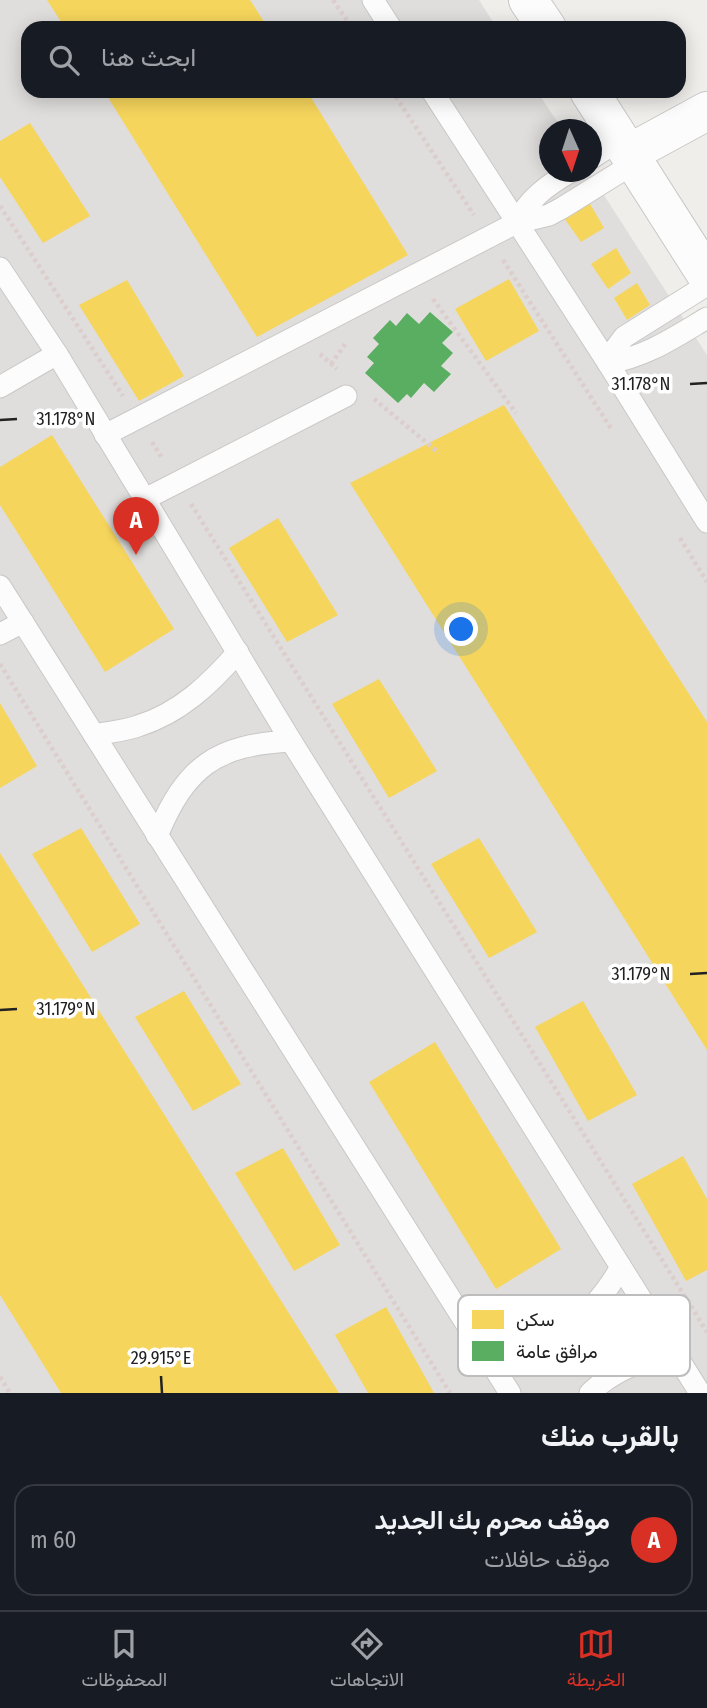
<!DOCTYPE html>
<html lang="ar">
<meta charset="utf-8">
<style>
:root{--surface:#171b24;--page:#20242c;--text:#f1f3f6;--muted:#9ea1a6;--line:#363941;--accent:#d93025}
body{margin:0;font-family:"Fira Sans Condensed",Vazirmatn,sans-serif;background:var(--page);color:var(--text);direction:rtl}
.compass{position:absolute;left:539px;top:119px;width:63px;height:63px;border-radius:50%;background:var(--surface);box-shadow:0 4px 18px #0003;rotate:177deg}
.you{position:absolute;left:462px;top:630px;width:24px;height:24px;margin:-18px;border:5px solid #fff;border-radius:50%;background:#1a73e8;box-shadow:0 0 0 10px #1a73e833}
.badge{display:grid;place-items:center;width:46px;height:46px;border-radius:50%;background:var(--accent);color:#fff;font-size:23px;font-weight:700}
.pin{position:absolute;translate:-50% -58px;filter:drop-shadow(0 2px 4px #0008)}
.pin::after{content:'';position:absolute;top:37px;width:24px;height:21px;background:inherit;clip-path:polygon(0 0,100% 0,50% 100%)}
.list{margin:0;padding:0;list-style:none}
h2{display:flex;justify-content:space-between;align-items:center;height:91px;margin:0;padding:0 28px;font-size:30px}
h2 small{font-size:23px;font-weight:400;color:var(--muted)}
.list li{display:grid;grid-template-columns:46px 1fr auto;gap:21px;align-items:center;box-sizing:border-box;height:112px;margin:0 14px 14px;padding:0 14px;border:2px solid var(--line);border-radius:21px}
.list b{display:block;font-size:26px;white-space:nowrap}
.list p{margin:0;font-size:23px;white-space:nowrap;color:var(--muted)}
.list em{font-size:23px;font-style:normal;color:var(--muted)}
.icon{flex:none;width:38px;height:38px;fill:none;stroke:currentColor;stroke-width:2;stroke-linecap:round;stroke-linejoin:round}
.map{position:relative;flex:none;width:707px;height:1393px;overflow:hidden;direction:ltr}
.search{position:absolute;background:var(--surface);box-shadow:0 4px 18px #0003;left:21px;right:21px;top:21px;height:77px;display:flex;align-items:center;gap:18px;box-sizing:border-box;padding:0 24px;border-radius:21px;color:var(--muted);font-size:26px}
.sheet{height:217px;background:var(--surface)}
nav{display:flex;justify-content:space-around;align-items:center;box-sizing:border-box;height:98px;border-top:2px solid var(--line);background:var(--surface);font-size:19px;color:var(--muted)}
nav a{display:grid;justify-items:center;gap:4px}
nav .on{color:var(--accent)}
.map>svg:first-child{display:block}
</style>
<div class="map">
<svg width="707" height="1393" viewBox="0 0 707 1393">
<rect width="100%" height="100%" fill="#f0eeeb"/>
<path fill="#dfdedc" d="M0,0H479L497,28H28V91H537L562,129L550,130V172H589L707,355V1393H0Z"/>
<g fill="#f6d55c">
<path d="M47,0H250L268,28H65Z"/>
<path d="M104,91H307L408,255L257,337Z"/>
<path d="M30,123L90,216L43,243L0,177V141Z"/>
<path d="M589,202L604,228L581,242L564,218Z"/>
<path d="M616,248L631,273L608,289L591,264Z"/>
<path d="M509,279L539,331L486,361L455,309Z"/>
<path d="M127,280L184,376L139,401L79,305Z"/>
<path d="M637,283L650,305L627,320L614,298Z"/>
<path d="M504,405L707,722V1050L350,483Z"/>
<path d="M52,435L174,629L105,672L0,505V467Z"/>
<path d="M278,518L338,615L287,642L229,548Z"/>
<path d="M379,679L437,771L389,798L332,704Z"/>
<path d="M0,703L37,766L0,788Z"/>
<path d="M81,828L140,924L92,952L32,854Z"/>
<path d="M479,838L537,932L489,958L431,864Z"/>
<path d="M0,853L339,1393H61L0,1295Z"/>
<path d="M184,991L241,1084L193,1111L135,1017Z"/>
<path d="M583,1001L637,1095L588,1121L535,1027Z"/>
<path d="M435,1042L561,1249L496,1289L369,1082Z"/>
<path d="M283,1148L340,1245L294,1271L235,1173Z"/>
<path d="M683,1156L707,1199V1270L686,1281L632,1184Z"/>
<path d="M386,1307L394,1321L434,1393H368L343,1349L335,1335Z"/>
</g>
<path fill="#5aae61" d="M430,312L453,332L442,343L453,353L441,366L451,374L434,392L424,383L411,398L407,394L398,403L365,373L374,363L367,357L379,344L373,338L390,320L396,326L407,313L419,324Z"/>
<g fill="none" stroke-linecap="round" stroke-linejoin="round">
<g stroke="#c9c8c7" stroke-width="23">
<g id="lane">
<path d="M373,0L391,28"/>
<path d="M432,91L608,363L707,522"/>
<path d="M592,158L621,139"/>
<path d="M516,223C529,199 546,186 570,172"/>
<path d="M0,268L57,354L291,741L700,1393"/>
<path d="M608,363L615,349L624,337L707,285"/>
<path d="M608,363C646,357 675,337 707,318"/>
<path d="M0,387L57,354"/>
<path d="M105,435L516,223L549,215L562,208L636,162"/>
<path d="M145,499L346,396"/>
<path d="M0,586L510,1393"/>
<path d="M0,634L23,622"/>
<path d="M94,735C108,732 124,731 138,726C180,713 210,684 238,652"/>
<path d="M157,836C186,766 216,745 291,741"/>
<path d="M484,1351C550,1346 588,1325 621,1267"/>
<path d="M590,1393C615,1369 643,1360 675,1353"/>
</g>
</g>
<g stroke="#c9c8c7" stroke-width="40">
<g id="street">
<path d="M528,0L547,28"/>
<path d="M589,91L707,276"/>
<path d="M630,153L707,111"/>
</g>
</g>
<g stroke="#dccecd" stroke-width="4.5" stroke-dasharray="3.5 3.5" stroke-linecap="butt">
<path d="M333,0L352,28"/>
<path d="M392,91L474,215"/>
<path d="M0,206L123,396"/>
<path d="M503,260L612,430"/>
<path d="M433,299L516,413"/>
<path d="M320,354L337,369"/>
<path d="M331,364L346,343"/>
<path d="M374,399L439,453"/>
<path d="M152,442L162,458"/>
<path d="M191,504L707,1332"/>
<path d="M680,538L707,582"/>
<path d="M0,664L450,1393"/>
<path d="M0,1377L10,1393"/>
</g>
<use href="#lane" stroke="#fdfcfc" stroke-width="21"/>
<use href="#street" stroke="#fdfcfc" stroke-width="38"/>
</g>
<path fill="none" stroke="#222" stroke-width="2.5" d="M690,384L707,383M0,420L17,419M690,974L707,973M0,1010L17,1009M161,1376L162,1393"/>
<rect x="458" y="1295" width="232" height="81" rx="10" fill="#fff" stroke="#bdbdbd" stroke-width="2"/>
<rect x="472" y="1310" width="32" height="19" fill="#f6d55c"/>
<rect x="472" y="1341" width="32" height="20" fill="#5aae61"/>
<g font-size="19" fill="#222">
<text x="516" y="1326">سكن</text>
<text x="516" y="1358">مرافق عامة</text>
</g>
<g font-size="18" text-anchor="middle" fill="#222" stroke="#fff" stroke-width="7" stroke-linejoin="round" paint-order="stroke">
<text x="641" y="390">31.178°N</text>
<text x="66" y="425">31.178°N</text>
<text x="641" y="980">31.179°N</text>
<text x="66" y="1015">31.179°N</text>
<text x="161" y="1364">29.915°E</text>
</g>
</svg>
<svg class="compass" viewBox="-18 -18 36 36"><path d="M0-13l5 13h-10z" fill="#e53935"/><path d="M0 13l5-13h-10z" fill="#9ea1a6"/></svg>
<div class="you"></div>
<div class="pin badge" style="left:136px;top:555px">A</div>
<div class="search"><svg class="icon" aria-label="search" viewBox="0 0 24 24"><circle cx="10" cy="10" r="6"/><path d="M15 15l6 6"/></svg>ابحث هنا</div>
</div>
<section class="sheet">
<h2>بالقرب منك<small></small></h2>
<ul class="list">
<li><span class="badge">A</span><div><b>موقف محرم بك الجديد</b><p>موقف حافلات</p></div><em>60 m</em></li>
</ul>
</section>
<nav>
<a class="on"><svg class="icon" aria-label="map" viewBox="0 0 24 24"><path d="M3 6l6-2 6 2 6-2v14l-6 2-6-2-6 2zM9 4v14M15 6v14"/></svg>الخريطة</a>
<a><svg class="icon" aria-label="directions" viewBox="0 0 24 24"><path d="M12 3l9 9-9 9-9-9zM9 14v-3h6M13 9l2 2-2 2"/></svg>الاتجاهات</a>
<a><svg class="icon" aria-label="saved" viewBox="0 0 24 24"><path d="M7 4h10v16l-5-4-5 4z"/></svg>المحفوظات</a>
</nav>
